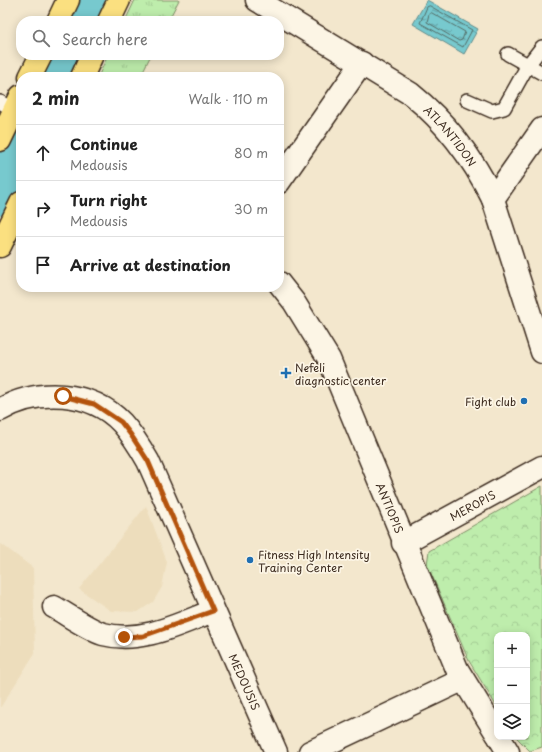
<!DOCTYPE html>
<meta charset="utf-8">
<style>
:root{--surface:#fff;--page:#f6f6f6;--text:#222;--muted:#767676;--line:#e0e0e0}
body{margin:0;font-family:"Playpen Sans",sans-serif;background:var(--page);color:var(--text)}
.controls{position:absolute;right:12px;bottom:12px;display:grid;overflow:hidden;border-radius:8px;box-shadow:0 2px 10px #0003}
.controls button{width:36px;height:36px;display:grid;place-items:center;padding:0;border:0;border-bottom:1px solid var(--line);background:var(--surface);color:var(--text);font:20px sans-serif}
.stop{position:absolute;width:12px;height:12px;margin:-9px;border:3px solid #b45309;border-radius:50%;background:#fff}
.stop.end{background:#b45309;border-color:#fff;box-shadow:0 1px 4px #0008}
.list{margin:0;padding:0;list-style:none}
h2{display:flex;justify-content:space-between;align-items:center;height:52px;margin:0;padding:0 16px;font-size:17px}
h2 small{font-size:13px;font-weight:400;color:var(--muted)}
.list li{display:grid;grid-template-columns:26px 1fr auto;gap:12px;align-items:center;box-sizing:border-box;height:56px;padding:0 16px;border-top:1px solid var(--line)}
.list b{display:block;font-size:15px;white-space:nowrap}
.list p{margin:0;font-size:13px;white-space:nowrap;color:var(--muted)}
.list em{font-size:13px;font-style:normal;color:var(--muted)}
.icon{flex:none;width:22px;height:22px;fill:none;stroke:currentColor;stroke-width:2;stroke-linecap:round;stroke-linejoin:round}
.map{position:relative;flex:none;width:542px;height:752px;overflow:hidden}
.search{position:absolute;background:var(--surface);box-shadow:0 2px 10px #0003;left:16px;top:16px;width:268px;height:44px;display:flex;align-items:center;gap:10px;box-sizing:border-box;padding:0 14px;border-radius:16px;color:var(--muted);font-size:15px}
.panel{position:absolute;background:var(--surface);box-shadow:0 2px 10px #0003;left:16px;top:72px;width:268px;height:220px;border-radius:16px}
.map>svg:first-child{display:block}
</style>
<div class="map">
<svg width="542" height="752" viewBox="0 0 542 752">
<defs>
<pattern id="grass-tufts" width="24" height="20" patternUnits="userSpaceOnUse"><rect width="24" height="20" fill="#beedac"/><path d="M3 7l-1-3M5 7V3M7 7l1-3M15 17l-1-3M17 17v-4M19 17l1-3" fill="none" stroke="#a4cb94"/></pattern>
<pattern id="park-crowns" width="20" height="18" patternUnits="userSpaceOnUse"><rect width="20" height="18" fill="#beedac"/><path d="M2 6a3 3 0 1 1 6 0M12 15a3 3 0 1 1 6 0" fill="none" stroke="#a4cb94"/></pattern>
<pattern id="water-ripples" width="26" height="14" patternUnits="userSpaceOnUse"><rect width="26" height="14" fill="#77c9ce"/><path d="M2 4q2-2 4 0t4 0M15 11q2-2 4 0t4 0" fill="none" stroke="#63a3a7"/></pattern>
</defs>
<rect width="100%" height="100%" fill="#f3e7cd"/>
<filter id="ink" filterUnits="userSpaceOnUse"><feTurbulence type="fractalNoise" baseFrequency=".025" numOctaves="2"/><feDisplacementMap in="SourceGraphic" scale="8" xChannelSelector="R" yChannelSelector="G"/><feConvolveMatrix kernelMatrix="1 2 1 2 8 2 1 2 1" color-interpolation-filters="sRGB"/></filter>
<g filter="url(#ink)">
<g fill="#edddbc">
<path d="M146,506L167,562L162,587L153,602L138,612L111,611L79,589Z"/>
<path d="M0,543L33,568L35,653L0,708Z"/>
</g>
<g fill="url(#grass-tufts)" stroke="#7c8c65">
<path d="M135,0H179L168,21H125Z"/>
<path d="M108,55H151L140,77H98Z"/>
</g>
<path fill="url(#park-crowns)" stroke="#7c8c65" d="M542,486V747L530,751L516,737H527V635H497V707L469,661L427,564L429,551Z"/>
<path fill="url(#water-ripples)" stroke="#5f8988" d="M427,0L478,29L464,54L413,24Z"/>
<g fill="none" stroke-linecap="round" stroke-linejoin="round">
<g stroke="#536a64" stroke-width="1">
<path d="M430,6L472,30L463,47L420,23L427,7Z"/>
<path d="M432,13L465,32L462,40L459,41L427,22L429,14Z"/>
</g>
<g stroke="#77c9ce" stroke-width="39">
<path d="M85,21L95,0"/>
<path d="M58,77L68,55"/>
<path d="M0,196L21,152"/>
</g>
<g stroke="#3b2a1e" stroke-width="16">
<g id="lane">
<path d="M508,54L542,73"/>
<path d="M467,100L492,111L504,108L528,65L542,47"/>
<path d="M0,102L14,110"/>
</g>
</g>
<g stroke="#3b2a1e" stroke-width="25">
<g id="street">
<path id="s1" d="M257,0L411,94C447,123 473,158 493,199L542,352"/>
<path d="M279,182L362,63"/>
<path d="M493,199L542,129"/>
<path id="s2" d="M279,283L294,302L329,359L457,669L497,734"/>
<path id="s3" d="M0,410C37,388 91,390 122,423C132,434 140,447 148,461L276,752"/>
<path id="s4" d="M403,543L542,467"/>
<path d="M54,607C68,615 88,629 103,634C141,644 179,624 213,611"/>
<path d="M499,737L508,752"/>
<path d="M310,752L462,680"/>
</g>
</g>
<g stroke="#3b2a1e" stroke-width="25">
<g id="primary">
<path d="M58,21L68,0"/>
<path d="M109,21L119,0"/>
<path d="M30,77L41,55"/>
<path d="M82,77L92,55"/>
<path d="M0,140L21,96"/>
<path d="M0,246L21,203"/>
</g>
</g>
<use href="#lane" stroke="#fcf5e5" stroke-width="13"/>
<use href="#street" stroke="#fcf5e5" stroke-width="22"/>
<use href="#primary" stroke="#fbe080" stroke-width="22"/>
</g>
</g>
<g fill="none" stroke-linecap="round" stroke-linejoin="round" filter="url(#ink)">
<path stroke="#b45309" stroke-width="5" d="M63,396L94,404L121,422L131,435L148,461L213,611L143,636L124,637"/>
</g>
<g fill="#1f6fb2" stroke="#fcf5e5" stroke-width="1.5">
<path d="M284 367h4v4h4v4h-4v4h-4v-4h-4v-4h4z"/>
<circle cx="524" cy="401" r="4"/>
<circle cx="250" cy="560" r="4"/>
</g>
<g text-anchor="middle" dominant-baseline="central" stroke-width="3.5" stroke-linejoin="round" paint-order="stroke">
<g font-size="11" fill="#3b2a1e" stroke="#fcf5e5">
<text stroke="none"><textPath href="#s1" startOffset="238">ATLANTIDON</textPath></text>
<text stroke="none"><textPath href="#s4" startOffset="79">MEROPIS</textPath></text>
<text stroke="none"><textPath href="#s2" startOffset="252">ANTIOPIS</textPath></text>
<text stroke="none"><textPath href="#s3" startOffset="419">MEDOUSIS</textPath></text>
</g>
<g font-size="11" fill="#3b2a1e" stroke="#fcf5e5" text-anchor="start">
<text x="295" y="367">Nefeli<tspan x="295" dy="13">diagnostic center</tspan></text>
<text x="516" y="401" text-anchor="end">Fight club</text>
<text x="258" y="554">Fitness High Intensity<tspan x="258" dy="13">Training Center</tspan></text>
</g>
</g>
</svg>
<div class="controls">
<button>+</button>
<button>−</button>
<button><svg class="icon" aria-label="layers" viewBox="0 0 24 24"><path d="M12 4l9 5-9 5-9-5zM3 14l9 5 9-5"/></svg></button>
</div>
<div class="stop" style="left:63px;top:396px"></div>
<div class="stop end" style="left:124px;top:637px"></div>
<div class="search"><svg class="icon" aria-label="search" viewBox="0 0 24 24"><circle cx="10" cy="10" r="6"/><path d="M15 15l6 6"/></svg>Search here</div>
<section class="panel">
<h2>2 min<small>Walk · 110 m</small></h2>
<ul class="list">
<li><svg class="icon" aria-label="ahead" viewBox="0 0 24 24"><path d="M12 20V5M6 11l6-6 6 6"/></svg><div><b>Continue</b><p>Medousis</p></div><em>80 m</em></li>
<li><svg class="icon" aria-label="right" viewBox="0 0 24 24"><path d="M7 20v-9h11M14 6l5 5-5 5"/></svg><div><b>Turn right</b><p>Medousis</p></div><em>30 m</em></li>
<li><svg class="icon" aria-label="arrive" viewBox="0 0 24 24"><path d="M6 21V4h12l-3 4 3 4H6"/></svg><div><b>Arrive at destination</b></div></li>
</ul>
</section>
</div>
